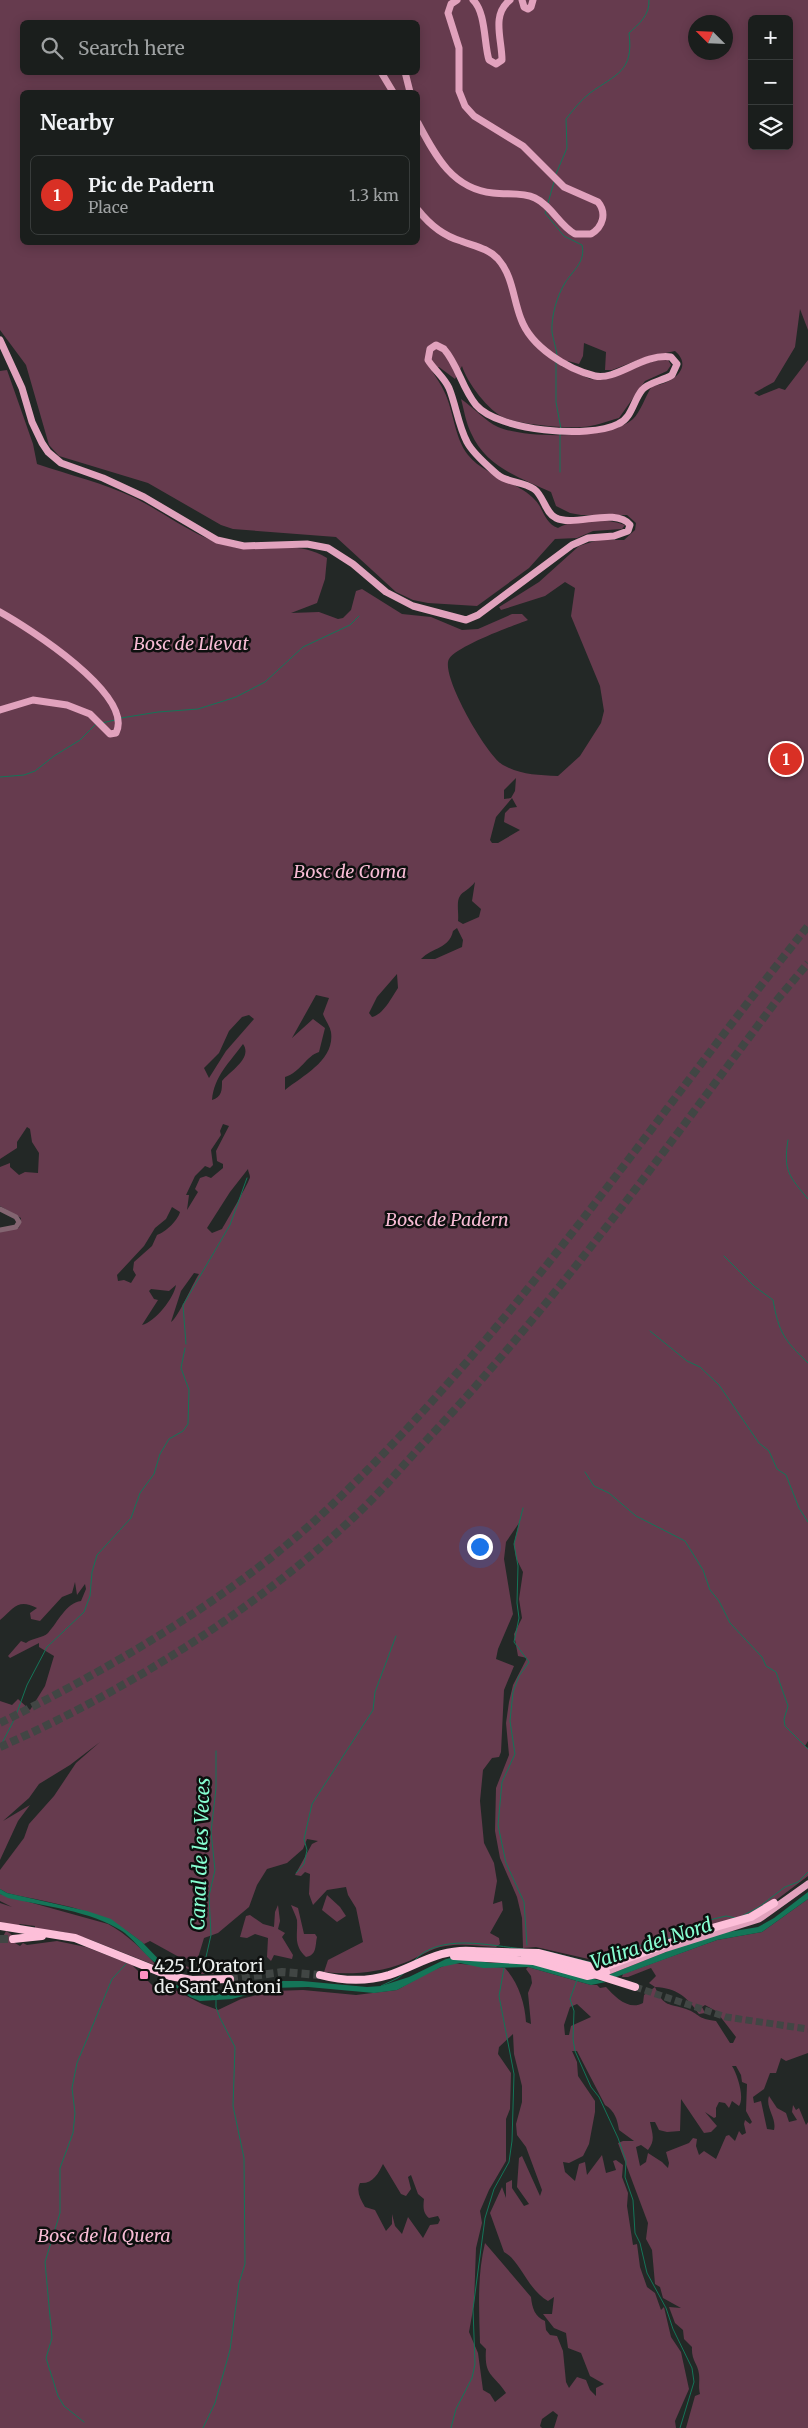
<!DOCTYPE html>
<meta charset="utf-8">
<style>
:root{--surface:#1a1e1c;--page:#272b29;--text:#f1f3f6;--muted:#9fa2a3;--line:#383c3b;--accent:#d93025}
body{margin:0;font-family:Merriweather,serif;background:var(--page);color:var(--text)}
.controls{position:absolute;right:15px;top:15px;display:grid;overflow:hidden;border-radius:8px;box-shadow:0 2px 12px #0003}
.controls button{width:45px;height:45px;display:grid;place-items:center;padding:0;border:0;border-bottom:1px solid var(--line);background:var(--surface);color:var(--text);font:25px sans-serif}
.compass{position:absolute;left:688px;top:15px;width:45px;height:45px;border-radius:50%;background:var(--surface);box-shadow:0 2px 12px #0003;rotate:294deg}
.you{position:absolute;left:479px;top:1546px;width:18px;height:18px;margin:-12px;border:4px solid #fff;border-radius:50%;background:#1a73e8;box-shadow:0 0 0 8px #1a73e833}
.badge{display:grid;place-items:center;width:32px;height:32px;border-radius:50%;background:var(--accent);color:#fff;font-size:16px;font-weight:700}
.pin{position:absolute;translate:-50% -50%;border:2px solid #fff;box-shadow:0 1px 5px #0006}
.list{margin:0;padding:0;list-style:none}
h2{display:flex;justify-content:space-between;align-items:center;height:65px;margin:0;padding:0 20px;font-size:21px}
h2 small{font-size:16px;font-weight:400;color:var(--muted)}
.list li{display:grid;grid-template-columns:32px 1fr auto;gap:15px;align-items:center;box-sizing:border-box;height:80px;margin:0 10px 10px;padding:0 10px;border:1px solid var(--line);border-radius:8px}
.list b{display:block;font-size:19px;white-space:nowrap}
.list p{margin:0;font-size:16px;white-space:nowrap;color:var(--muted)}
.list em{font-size:16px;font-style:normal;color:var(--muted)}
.icon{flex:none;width:28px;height:28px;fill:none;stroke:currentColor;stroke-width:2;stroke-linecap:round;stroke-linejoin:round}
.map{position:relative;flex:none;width:808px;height:2428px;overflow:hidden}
.search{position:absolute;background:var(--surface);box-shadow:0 2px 12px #0003;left:20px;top:20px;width:400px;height:55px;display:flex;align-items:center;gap:12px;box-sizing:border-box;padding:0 18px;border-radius:8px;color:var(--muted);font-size:19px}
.panel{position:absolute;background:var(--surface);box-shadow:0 2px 12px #0003;left:20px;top:90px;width:400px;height:155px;border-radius:8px}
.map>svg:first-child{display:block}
</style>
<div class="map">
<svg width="808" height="2428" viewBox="0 0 808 2428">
<rect width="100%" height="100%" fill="#232826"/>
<g fill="#663b4e" fill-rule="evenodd">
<path d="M0,0H808V330L800,309L795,347L774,382L754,393L759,396L779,388L785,390L808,360V1741L805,1746L808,1748V1876L767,1907L750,1916L679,1935L606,1963L536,1947L523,1948L522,1918L517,1897L500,1858L495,1831L496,1788L509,1755L506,1723L509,1702L513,1685L527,1658L518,1656L514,1634L522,1618L519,1599L523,1572L516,1558L514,1544L519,1523L506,1542L504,1559L513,1614L498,1649L496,1659L514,1666L504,1690L501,1752L499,1757L492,1758L483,1770L480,1801L484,1843L494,1863L497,1881L493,1904L502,1901L503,1910L490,1933L499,1938L500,1944L496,1947C480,1946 462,1943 446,1946C430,1948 418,1958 404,1963C378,1973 350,1975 324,1972L328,1960L363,1942L356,1908L348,1895L346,1887L327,1890L313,1905L309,1894L310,1874L305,1872L301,1876L295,1875L312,1844L318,1841L307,1839L303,1849L287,1863L267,1869L257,1885L249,1907L218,1933L204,1938L197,1961L179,1957L150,1941L144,1944C102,1908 59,1905 7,1893L0,1889V1870L24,1838L29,1824L54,1796L76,1763L100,1742L70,1765L39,1784L29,1798L3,1821L30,1805L18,1821L0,1860V1701L12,1705L18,1699L30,1710L45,1686L54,1656L39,1647V1643L10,1658L8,1656L21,1641L26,1643C32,1638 43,1638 48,1633C58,1622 66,1603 81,1601L86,1589L85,1584L77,1595L75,1582L72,1593L62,1597L40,1621L31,1619L30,1613L37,1608C18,1598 14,1608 0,1620V1231L19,1228L21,1218L0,1206V1167L10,1163V1167L19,1175L25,1172L38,1173L39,1153L32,1142L30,1129L27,1127L17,1142V1148L0,1159V371L7,370L33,444L37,464C69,475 104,483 135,498C167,514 198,540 234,547C268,554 294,538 327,558L325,579L317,603L291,613L319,612L338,619L343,618L351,610L356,591L362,589L402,614L431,617L462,630L478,629L512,614H522L528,620C512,626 457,646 449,659C440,675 487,756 503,765C521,775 537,775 558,776L580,756L601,723L604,711L600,686L571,616L575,588L565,582L545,596L501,610L499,607L539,582L579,546L598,540H624L635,530L636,523L627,515H581L570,513L556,506L551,492C520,478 486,467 471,433C466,423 464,410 461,399C473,407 485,421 498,427C525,439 611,439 633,419C640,413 646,395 652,386C670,385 695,368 675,351L643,358L612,370H605L606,352L584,343L583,356L579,364L568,361L561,366L590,379L603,380L644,364L667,358L671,365L667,371L645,381L619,418C607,421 593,427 581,427C561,428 524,425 505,418C488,411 467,382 462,366L455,379L439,367L432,371C436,378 441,384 444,391C454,411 454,437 468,455C485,476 519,482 535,500C544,509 544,523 558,528C576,518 605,518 625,525L622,529L593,531L577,538L555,539L529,568L477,606L428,603L413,600L396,592L336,537L233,529L221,525L148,483L59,456L49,445L26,365L0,330ZM752,19H789V146H752ZM22,22H418V72H22ZM696,22H726V52H696ZM22,92H418V242H22ZM516,778L515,791L511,798L504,799V790ZM512,798L517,807L510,808L505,813L504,822L520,830L498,843H492L490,840L496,817ZM475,882L472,901L481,909L479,917L463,924L458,921C459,914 456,901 460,896C462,892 470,889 475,882ZM457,928L463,940L462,947L435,959H421C433,947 449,949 453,931ZM397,974L398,988C392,997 383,1015 372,1017L369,1013L377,997ZM316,995L329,998L323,1014C325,1020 330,1026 331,1032C335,1060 304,1075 285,1090V1077C301,1072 306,1056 319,1052L325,1028L313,1019L292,1038ZM249,1015L254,1019L226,1051L209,1078L204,1068L219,1053L229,1031L242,1017ZM243,1044C253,1058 230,1071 222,1081C222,1090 222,1097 212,1100C214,1076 230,1062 243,1044ZM223,1124L229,1126L216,1151L217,1161L223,1164V1168L211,1178L206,1176L200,1178L195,1189L198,1192L187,1210L189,1195H186L195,1176L205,1166L210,1168L213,1165L211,1150L221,1135L220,1131ZM248,1169C248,1172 250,1174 250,1177C250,1181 226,1222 222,1229L212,1233L207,1228L230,1192ZM172,1207L180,1212C178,1220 166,1232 157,1235L152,1246L134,1262L133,1270L136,1275L131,1283L124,1280L118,1281L117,1275L144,1246L155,1228L166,1219ZM194,1273L199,1274C192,1285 178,1318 171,1322L181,1291ZM176,1285C174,1298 155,1322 142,1325L158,1300L154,1299L149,1291L151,1289L169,1291Z"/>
<path d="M0,1894L108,1924C128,1935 142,1949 157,1966L86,1938L63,1932L35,1929V1926L20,1924L17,1927L0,1922V1903L12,1907L0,1901Z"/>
<path d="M327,1895L340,1907L346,1916L337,1922L322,1910Z"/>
<path d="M808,1899V2053L786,2061L781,2058L776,2073H770L764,2089L753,2097L754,2103L761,2101L767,2129L774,2130C777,2118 765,2108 769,2096L777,2108L786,2113L789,2122L797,2120L792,2112L793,2105L796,2110L799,2108L806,2125L808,2122V2428H686L695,2396L700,2394C698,2386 700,2382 699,2374C698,2364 691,2360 692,2347L684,2339L683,2330L675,2323L669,2307L681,2308L663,2298L660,2287L655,2284L652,2250L646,2239L648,2223L618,2143L623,2141H634L619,2130C617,2119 615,2111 605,2105L577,2051H572L577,2062L578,2076L595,2101V2112L589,2144L583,2156L569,2163L563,2162L565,2172L575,2181L579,2164L585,2162L587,2175L602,2155L606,2173L616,2170L613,2161L616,2160L623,2165L622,2177L628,2193L627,2206L633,2245L637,2244L640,2267L647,2287L655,2293L661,2310L664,2307L671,2337L681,2352L689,2389L675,2421L676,2428H554L558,2415L553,2411L542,2419L540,2426L542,2428H0V1942L6,1931L11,1934L15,1943L20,1946L23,1943L27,1945L57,1941L86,1947L132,1965L155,1988L169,1987L202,2004L218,2010L241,1999L273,1991L303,1990L356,1995L397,1990L429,1972L451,1963L505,1968C518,1982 525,2003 526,2022L531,2024L528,1993L532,1983L531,1976L526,1969L528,1967L591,1985H597L600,1988L606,1987C615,1997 629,2011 643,2003L644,1995L655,1987L649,1983L656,1976L651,1968L628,1977H622L623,1974L717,1940L762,1932ZM655,1987C677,1988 687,1997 699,2014L705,2013L702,2007L705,2005L716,2011L736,2037L733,2043H730L716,2021C697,2019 700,2014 686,2009C669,2003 664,2008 655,1987ZM577,2004L591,2017L571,2026L569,2035H565L564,2025L570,2007ZM513,2034L514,2054L522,2086V2102L516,2124L517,2135L526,2147L542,2190L540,2196L522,2156L519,2158L517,2187L529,2204L524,2206L512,2188V2180L506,2183V2198L502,2187L490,2213L504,2252C520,2260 527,2289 548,2301L554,2297L552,2314H543L554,2328L566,2333L568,2348L581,2353L590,2376L604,2384L596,2388V2396L590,2390L586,2380L577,2377L569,2388L566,2382L563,2351L557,2336L550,2335L546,2330L545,2321C535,2317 532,2308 531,2297L485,2243C477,2276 479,2309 480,2343L486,2349C484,2377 493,2373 506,2393L495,2402L490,2394L483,2390L478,2353L469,2332L474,2304L476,2248L482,2223L480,2211L489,2190L506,2161V2119L510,2109L511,2073L498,2054L499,2047ZM732,2066H736L741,2075L742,2082L747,2084L746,2111L752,2122L750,2124L745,2120L744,2124L746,2133L742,2135L739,2131L735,2141L729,2135L726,2136L716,2159L704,2151L699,2155L696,2146L697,2139L693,2138L689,2143L666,2152L669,2163L668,2168L662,2162L648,2153L646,2162L640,2166L636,2147L641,2145L648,2150C656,2140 652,2133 650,2122H655L659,2130L667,2132L680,2131L681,2099L704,2133L711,2132L717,2126L705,2112L714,2118L716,2117V2108L719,2102L725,2103L729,2108L732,2101L739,2106C745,2097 737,2074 732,2066ZM383,2164L401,2194L406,2196L411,2189L408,2177L411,2175L418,2194L424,2199C423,2207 423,2213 429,2218L438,2216L440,2220L438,2224L430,2225L423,2238L408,2217L402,2234L395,2226L392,2214V2224L386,2231L375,2210L365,2207C360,2199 356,2191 360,2183C373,2184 378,2174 383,2164Z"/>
<path d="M278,1905L280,1921L278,1929L285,1933L282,1937L293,1955L292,1959L274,1955L271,1961L267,1957L268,1938L255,1934L247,1938L240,1937L246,1916L250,1915L263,1924L274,1927L275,1912Z"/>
<path d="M291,1905L298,1908L304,1934H315L317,1937C315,1946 317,1955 306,1957C293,1945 298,1935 297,1920C296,1916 293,1910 291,1905Z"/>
<path d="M176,1963L198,1970L219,1968L243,1970L242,1973L198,1974Z"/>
</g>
<g fill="#147558">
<path d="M0,1889L7,1893L87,1911L111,1919L142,1942L169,1970C149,1964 139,1943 122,1931C91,1911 44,1906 8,1898L0,1894Z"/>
<path d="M808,1892V1899L762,1932L717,1940L616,1977L608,1975L681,1946L722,1933L758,1927L774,1918Z"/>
<path d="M455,1957L491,1963H528L606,1982L591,1985L528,1967L483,1968L460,1963L441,1967L397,1990L374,1993L308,1987L272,1988L232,1999L200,2001L190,1997L168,1982L202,1994L213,1995L281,1981H302L367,1987L381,1986L409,1977L446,1959Z"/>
</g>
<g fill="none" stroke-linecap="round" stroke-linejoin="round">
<g stroke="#147558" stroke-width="1">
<path d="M556,174L567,148L566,119C573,110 581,100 590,93C616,74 634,72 629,33C639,24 650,15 649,0"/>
<path d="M548,203L554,182"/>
<path d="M547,209L545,213L564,236L582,245C586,262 573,270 565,283C557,296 551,316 552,332C553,339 556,347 557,355"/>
<path d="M556,361V402L561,429"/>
<path d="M560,472V433"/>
<path d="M121,718L158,712L198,709L236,697L265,682L303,647L350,625L359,616"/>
<path d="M102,723L115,720"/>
<path d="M0,777L24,775L35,771L54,756L80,740L96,724"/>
<path d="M788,1140C783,1171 789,1176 808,1199"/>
<path d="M724,1256L754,1286L773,1300C779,1333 784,1340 808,1363"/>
<path d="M650,1331L687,1361L700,1367L719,1385L759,1443L769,1451L777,1469L786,1475L799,1508L808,1522"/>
<path d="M186,1344L183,1305L230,1225L247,1178"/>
<path d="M585,1472L594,1486L609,1493L636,1516L685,1541L703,1570L710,1590L719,1601L730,1623L762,1657L766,1666L776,1672L788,1706L784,1719L785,1726L808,1749"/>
<path d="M523,1508L514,1544L518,1566L517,1603L519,1618L514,1642L529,1662L519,1676L513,1692L510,1721L515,1754L502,1782L498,1825L506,1863L524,1902L527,1945"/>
<path d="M0,1747L15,1718L27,1685L47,1647L84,1612L90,1596L92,1572L97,1555L131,1518L140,1493L154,1474L160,1454L169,1439L183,1431L188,1424L189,1390L181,1368L185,1348"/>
<path d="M296,1873L304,1864L307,1850L304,1839L312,1804L373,1710L375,1692L396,1636"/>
<path d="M742,1916L759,1907L785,1887L798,1882L808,1872"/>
<path d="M545,1951L589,1962L607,1961L644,1944L670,1938L697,1923L726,1916L736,1918"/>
<path d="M206,1957L211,1935L209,1896L215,1870L211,1832L216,1788V1751"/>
<path d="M414,1961C439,1932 490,1946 524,1949"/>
<path d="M577,1980L570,1999L574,2011L573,2039L575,2051L591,2087L599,2097L618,2138L626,2161L625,2177L633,2200L635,2233L640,2243L647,2273L666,2308L673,2329L692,2368L694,2382L680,2428"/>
<path d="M381,1986L398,1978L404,1973"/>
<path d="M211,1996V1987"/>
<path d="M84,2422L64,2406L58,2396L46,2358L52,2338L45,2262L60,2213V2168L73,2133L75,2113L72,2088L77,2063L112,1979L126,1964"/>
<path d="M203,2428L215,2403L230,2350L239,2283L245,2264L244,2158L233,2106L235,2047L220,2018L216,2007V1999"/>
<path d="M451,2428L456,2409L472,2378L475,2364L473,2309L485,2218L494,2189L509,2162L512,2141L514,2074L499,1996L504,1968"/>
</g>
<path stroke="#414644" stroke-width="7" stroke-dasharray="7 3.5" stroke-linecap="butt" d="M635,1987L726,2017L808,2029"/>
<g stroke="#414644" stroke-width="8" stroke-dasharray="8 4" stroke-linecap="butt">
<path d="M0,1723C116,1666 243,1591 336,1501C515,1329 653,1119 808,926"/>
<path d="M0,1747C123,1693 255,1610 353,1518C377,1496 399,1470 421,1446C552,1308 663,1152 777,1000L808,963"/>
<path d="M0,1939H13"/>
<path d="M230,1979L282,1972L320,1975"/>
</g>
<path stroke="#836571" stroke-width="5" d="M0,1209L16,1217L19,1222L16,1227L0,1230"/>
<g stroke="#e1a2bd" stroke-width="7">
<path d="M473,0C486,12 484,45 489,60L496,64L502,60C502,39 491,15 510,0"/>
<path d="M522,0L524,7L528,9L531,7L533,0"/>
<path d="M381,72L393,92"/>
<path d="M405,72L410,92"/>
<path d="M418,123C435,155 452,189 493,193C507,195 522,192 535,198C552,206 559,225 575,234H591C603,227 607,213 598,202L564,187L523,146L474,116L465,106L459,91V48L448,13L451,4L457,0"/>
<path d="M0,340L22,388L32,422L42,443L48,452L61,463L103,478L144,497L217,540L244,546L307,544L328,548L353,564L386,592L413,606L466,620L478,615L572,545L588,538L614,536L628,531L630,525C616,507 574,527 556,518C545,513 544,496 534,489C523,481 508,483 498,475C488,466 473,454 467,442C458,425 456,405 449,388C444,377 434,370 428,360L430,349L436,345L444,349C458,365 462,388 476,405C498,431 589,439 618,424C632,418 633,401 642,390C648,382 663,381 672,375L677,364L671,357C643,353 616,381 595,376C567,369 531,347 521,319C513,299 513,276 498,259C488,248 474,246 461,241C444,236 429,224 418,210"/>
<path d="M0,612C27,627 135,695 116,733L110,734L90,714L67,705L33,700L0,710"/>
<path d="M606,1972L664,1949L759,1919L808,1884"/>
</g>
<g stroke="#fdbfd9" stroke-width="8">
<path d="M0,1926L75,1938L170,1976L192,1980L230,1979"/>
<path d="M13,1939L42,1936"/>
<path d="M469,1951L538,1953L589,1966L604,1967L705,1930L751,1917L774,1903"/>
<path d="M454,1956L533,1961L587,1976L606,1972"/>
<path d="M320,1975C343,1981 366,1982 389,1975C418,1965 441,1948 473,1951"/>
</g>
<path stroke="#fdbfd9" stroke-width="8" d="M525,1956L550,1960L635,1987"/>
</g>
<rect fill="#fc8fc1" stroke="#0e100f" stroke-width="2" x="139" y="1970" width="10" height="10" rx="2.5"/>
<g text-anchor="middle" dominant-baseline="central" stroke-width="5" stroke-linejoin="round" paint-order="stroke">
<g font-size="18" font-style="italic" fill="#f7bbd4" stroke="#0e100f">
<text x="191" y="643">Bosc de Llevat</text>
<text x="350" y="871">Bosc de Coma</text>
<text x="447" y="1219">Bosc de Padern</text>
<text x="104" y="2235">Bosc de la Quera</text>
</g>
<g font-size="18" fill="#ecefee" stroke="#0e100f" text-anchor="start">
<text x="154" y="1965">425 L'Oratori<tspan x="154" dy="21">de Sant Antoni</tspan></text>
</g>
<g font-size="19" font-style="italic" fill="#87ffd2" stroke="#0e100f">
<text transform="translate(200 1854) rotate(-88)">Canal de les Veces</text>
<text transform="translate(651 1943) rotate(-18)">Valira del Nord</text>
</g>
</g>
</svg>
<div class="controls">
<button>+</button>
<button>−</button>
<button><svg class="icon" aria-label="layers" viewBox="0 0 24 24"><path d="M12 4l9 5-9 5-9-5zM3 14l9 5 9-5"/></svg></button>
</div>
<svg class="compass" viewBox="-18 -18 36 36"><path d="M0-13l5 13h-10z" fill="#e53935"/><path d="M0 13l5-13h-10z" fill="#9fa2a3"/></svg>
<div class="you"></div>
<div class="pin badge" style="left:786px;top:759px">1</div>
<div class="search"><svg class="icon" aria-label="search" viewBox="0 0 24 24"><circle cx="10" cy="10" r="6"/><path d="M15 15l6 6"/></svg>Search here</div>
<section class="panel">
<h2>Nearby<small></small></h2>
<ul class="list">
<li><span class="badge">1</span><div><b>Pic de Padern</b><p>Place</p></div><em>1.3 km</em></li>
</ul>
</section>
</div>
